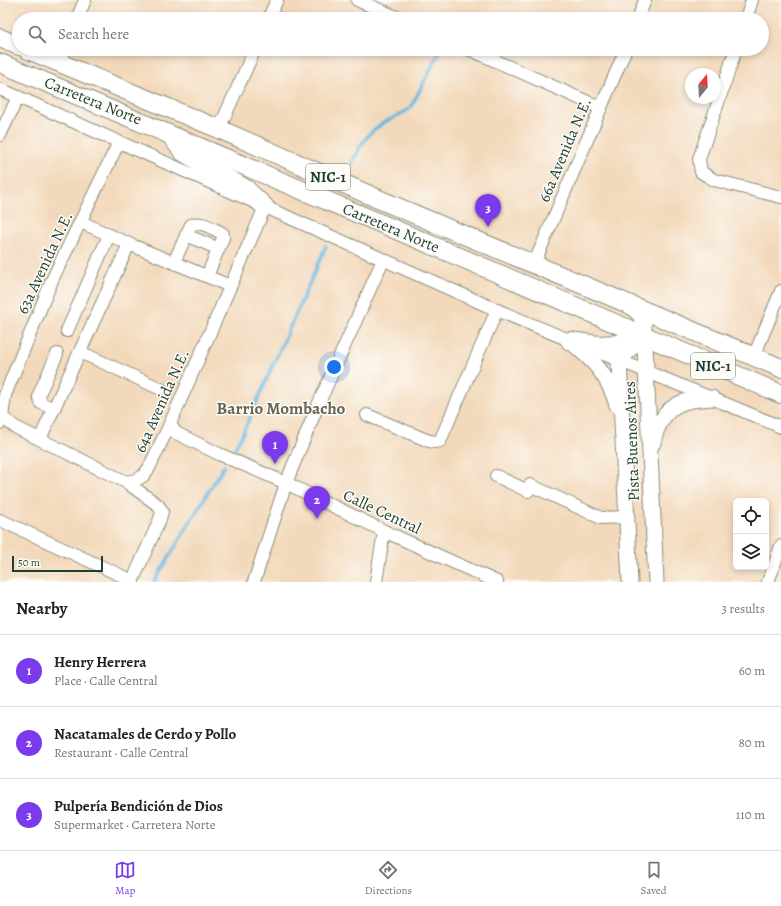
<!DOCTYPE html>
<meta charset="utf-8">
<style>
:root{--surface:#fff;--page:#f6f6f6;--text:#222;--muted:#767676;--line:#e0e0e0;--accent:#7c3aed}
body{margin:0;font-family:Alegreya,serif;background:var(--page);color:var(--text)}
.controls{position:absolute;right:12px;bottom:12px;display:grid;overflow:hidden;border-radius:6px;box-shadow:0 2px 6px #0003}
.controls button{width:36px;height:36px;display:grid;place-items:center;padding:0;border:0;border-bottom:1px solid var(--line);background:var(--surface);color:var(--text);font:20px sans-serif}
.compass{position:absolute;left:685px;top:68px;width:36px;height:36px;border-radius:50%;background:var(--surface);box-shadow:0 2px 6px #0003;rotate:18deg}
.scale{position:absolute;left:12px;bottom:10px;width:91px;box-sizing:border-box;padding-left:4px;border:2px solid #1f3d34;border-top:0;font-size:11px;line-height:14px;white-space:nowrap;color:#1f3d34;-webkit-text-stroke:3px #fdfcf7;paint-order:stroke}
.you{position:absolute;left:334px;top:367px;width:14px;height:14px;margin:-10px;border:3px solid #fff;border-radius:50%;background:#1a73e8;box-shadow:0 0 0 6px #1a73e833}
.badge{display:grid;place-items:center;width:26px;height:26px;border-radius:50%;background:var(--accent);color:#fff;font-size:13px;font-weight:700}
.pin{position:absolute;translate:-50% -33px;filter:drop-shadow(0 1px 2px #0008)}
.pin::after{content:'';position:absolute;top:21px;width:14px;height:12px;background:inherit;clip-path:polygon(0 0,100% 0,50% 100%)}
.list{margin:0;padding:0;list-style:none}
h2{display:flex;justify-content:space-between;align-items:center;height:52px;margin:0;padding:0 16px;font-size:17px}
h2 small{font-size:13px;font-weight:400;color:var(--muted)}
.list li{display:grid;grid-template-columns:26px 1fr auto;gap:12px;align-items:center;box-sizing:border-box;height:72px;padding:0 16px;border-top:1px solid var(--line)}
.list b{display:block;font-size:15px;white-space:nowrap}
.list p{margin:0;font-size:13px;white-space:nowrap;color:var(--muted)}
.list em{font-size:13px;font-style:normal;color:var(--muted)}
.icon{flex:none;width:22px;height:22px;fill:none;stroke:currentColor;stroke-width:2;stroke-linecap:round;stroke-linejoin:round}
.map{position:relative;flex:none;width:781px;height:582px;overflow:hidden}
.search{position:absolute;background:var(--surface);box-shadow:0 2px 6px #0003;left:12px;right:12px;top:12px;height:44px;display:flex;align-items:center;gap:10px;box-sizing:border-box;padding:0 14px;border-radius:22px;color:var(--muted);font-size:15px}
.sheet{height:268px;background:var(--surface)}
nav{display:flex;justify-content:space-around;align-items:center;box-sizing:border-box;height:56px;border-top:1px solid var(--line);background:var(--surface);font-size:11px;color:var(--muted)}
nav a{display:grid;justify-items:center;gap:2px}
nav .on{color:var(--accent)}
.map>svg:first-child{display:block}
</style>
<div class="map">
<svg width="781" height="582" viewBox="0 0 781 582">
<rect width="100%" height="100%" fill="#fdfcf7"/>
<filter id="ink" filterUnits="userSpaceOnUse"><feTurbulence type="fractalNoise" baseFrequency=".025" numOctaves="2"/><feDisplacementMap in="SourceGraphic" scale="8" xChannelSelector="R" yChannelSelector="G"/><feConvolveMatrix kernelMatrix="1 2 1 2 8 2 1 2 1" color-interpolation-filters="sRGB"/></filter>
<filter id="wash" filterUnits="userSpaceOnUse"><feTurbulence type="fractalNoise" baseFrequency=".012" numOctaves="4" result="noise"/><feDisplacementMap in="SourceGraphic" scale="16" xChannelSelector="R" yChannelSelector="G"/><feGaussianBlur stdDeviation="0.9" result="paint"/><feColorMatrix in="noise" values="0 0 0 0 0 0 0 0 0 0 0 0 0 0 0 0 0 1.4 0 .05"/><feComposite in="paint" operator="in"/></filter>
<g filter="url(#wash)">
<rect width="100%" height="100%" fill="#f3d9bb"/>
<g fill="none" stroke-linecap="round" stroke-linejoin="round">
<g stroke="#66b8e2" stroke-width="3.5">
<path d="M351,166C358,148 367,132 385,122C394,117 403,114 411,107L441,49"/>
<path d="M232,453L242,435L326,246"/>
<path d="M154,582L224,466"/>
</g>
</g>
</g>
<g filter="url(#ink)">
<g fill="none" stroke-linecap="round" stroke-linejoin="round">
<g stroke="#898b78" stroke-width="14">
<g id="minor">
<path d="M357,0L401,19"/>
<path d="M77,19L85,0"/>
<path d="M268,19L277,0"/>
<path d="M638,19L645,0"/>
<path d="M746,19L752,0"/>
<path d="M469,49L601,108"/>
<path d="M736,49L699,159L701,172L714,180L781,197"/>
<path d="M59,63L65,49"/>
<path d="M0,89L497,310C591,350 687,387 781,427"/>
<path d="M219,129L255,49"/>
<path d="M0,135L18,97"/>
<path d="M81,222L129,244L230,286"/>
<path d="M186,235L219,249"/>
<path d="M174,262L191,225C200,220 211,228 220,232L223,234V238L207,276"/>
<path d="M534,264L626,49"/>
<path d="M67,331L109,235"/>
<path d="M80,352L161,389"/>
<path d="M754,356L781,291"/>
<path d="M54,409L41,403L39,397L40,392L57,354"/>
<path d="M367,415L429,441L435,442L440,441L497,310"/>
<path d="M2,417L15,427L126,482L158,505L162,511L160,519L132,582"/>
<path d="M0,423L2,417L5,395L53,278L119,142"/>
<path d="M170,424L176,433L219,454L286,483L384,531L497,582"/>
<path d="M40,439L129,244"/>
<path d="M496,476L528,491L530,485L601,518L626,517"/>
<path d="M126,482L136,480L143,476L149,468L170,424L265,207"/>
<path d="M0,520L133,581"/>
<path d="M254,582L286,483L318,405L383,260"/>
<path d="M376,582L384,531"/>
<path d="M768,582L781,546"/>
</g>
</g>
<g stroke="#898b78" stroke-width="17">
<g id="major">
<path d="M629,305L640,315L644,325L656,582"/>
<path d="M570,341C594,361 608,375 617,405"/>
<path d="M619,361L630,582"/>
<path d="M653,443C656,427 665,409 681,403C691,399 702,399 712,398"/>
</g>
</g>
<g stroke="#898b78" stroke-width="20">
<g id="highway">
<path d="M0,38L19,46"/>
<path d="M26,49L219,129L383,201L781,368"/>
<path d="M0,63C261,171 521,284 781,394"/>
<path d="M171,136L183,152L246,189L265,207"/>
<path d="M570,341L598,345L616,344L648,337"/>
<path d="M619,361C625,352 630,345 639,340"/>
</g>
</g>
<use href="#minor" stroke="#fff" stroke-width="12"/>
<use href="#major" stroke="#fff" stroke-width="15"/>
<use href="#highway" stroke="#fff" stroke-width="18"/>
</g>
</g>
<g text-anchor="middle" dominant-baseline="central" stroke-width="3" stroke-linejoin="round" paint-order="stroke">
<g fill="#fdfcf7" stroke="#62766e" stroke-width="1">
<rect x="306" y="164" width="44" height="26" rx="3"/>
<rect x="691" y="353" width="44" height="26" rx="3"/>
</g>
<g font-size="15" font-weight="bold" fill="#1f3d34">
<text x="328" y="177">NIC-1</text>
<text x="713" y="366">NIC-1</text>
</g>
<g font-size="16" fill="#1f3d34" stroke="#fdfcf7">
<text transform="translate(93 101) rotate(22)">Carretera Norte</text>
<text transform="translate(565 150) rotate(-67)">66a Avenida N.E.</text>
<text transform="translate(391 228) rotate(23)">Carretera Norte</text>
<text transform="translate(45 263) rotate(-65)">63a Avenida N.E.</text>
<text transform="translate(162 401) rotate(-66)">64a Avenida N.E.</text>
<text transform="translate(632 441) rotate(-92)">Pista Buenos Aires</text>
<text transform="translate(382 512) rotate(25)">Calle Central</text>
</g>
<g font-size="17" font-weight="bold" fill="#666454" stroke="#fdfcf7">
<text x="281" y="408">Barrio Mombacho</text>
</g>
</g>
</svg>
<div class="controls">
<button><svg class="icon" aria-label="locate" viewBox="0 0 24 24"><circle cx="12" cy="12" r="6"/><path d="M12 2v4M12 18v4M2 12h4M18 12h4"/></svg></button>
<button><svg class="icon" aria-label="layers" viewBox="0 0 24 24"><path d="M12 4l9 5-9 5-9-5zM3 14l9 5 9-5"/></svg></button>
</div>
<svg class="compass" viewBox="-18 -18 36 36"><path d="M0-13l5 13h-10z" fill="#e53935"/><path d="M0 13l5-13h-10z" fill="#767676"/></svg>
<div class="scale">50 m</div>
<div class="you"></div>
<div class="pin badge" style="left:275px;top:464px">1</div>
<div class="pin badge" style="left:317px;top:519px">2</div>
<div class="pin badge" style="left:488px;top:227px">3</div>
<div class="search"><svg class="icon" aria-label="search" viewBox="0 0 24 24"><circle cx="10" cy="10" r="6"/><path d="M15 15l6 6"/></svg>Search here</div>
</div>
<section class="sheet">
<h2>Nearby<small>3 results</small></h2>
<ul class="list">
<li><span class="badge">1</span><div><b>Henry Herrera</b><p>Place · Calle Central</p></div><em>60 m</em></li>
<li><span class="badge">2</span><div><b>Nacatamales de Cerdo y Pollo</b><p>Restaurant · Calle Central</p></div><em>80 m</em></li>
<li><span class="badge">3</span><div><b>Pulpería Bendición de Dios</b><p>Supermarket · Carretera Norte</p></div><em>110 m</em></li>
</ul>
</section>
<nav>
<a class="on"><svg class="icon" aria-label="map" viewBox="0 0 24 24"><path d="M3 6l6-2 6 2 6-2v14l-6 2-6-2-6 2zM9 4v14M15 6v14"/></svg>Map</a>
<a><svg class="icon" aria-label="directions" viewBox="0 0 24 24"><path d="M12 3l9 9-9 9-9-9zM9 14v-3h6M13 9l2 2-2 2"/></svg>Directions</a>
<a><svg class="icon" aria-label="saved" viewBox="0 0 24 24"><path d="M7 4h10v16l-5-4-5 4z"/></svg>Saved</a>
</nav>
